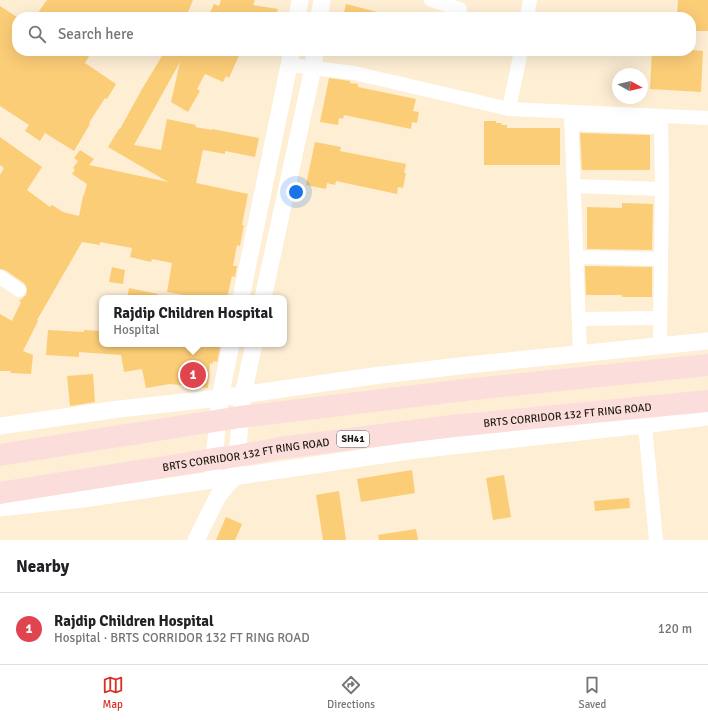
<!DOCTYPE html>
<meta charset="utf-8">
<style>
:root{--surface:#fff;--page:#f2f2f2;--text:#202124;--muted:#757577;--line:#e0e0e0;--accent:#d93025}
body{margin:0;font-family:Signika,sans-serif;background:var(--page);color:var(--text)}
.compass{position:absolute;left:612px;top:68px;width:36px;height:36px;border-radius:50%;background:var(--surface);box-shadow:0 4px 16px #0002;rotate:98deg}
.you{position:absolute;left:296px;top:192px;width:14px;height:14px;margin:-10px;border:3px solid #fff;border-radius:50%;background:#1a73e8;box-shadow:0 0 0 6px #1a73e833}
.badge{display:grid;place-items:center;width:26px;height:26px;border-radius:50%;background:var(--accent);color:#fff;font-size:13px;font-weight:700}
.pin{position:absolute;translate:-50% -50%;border:2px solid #fff;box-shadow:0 1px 4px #0006}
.popup{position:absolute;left:99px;top:295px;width:188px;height:52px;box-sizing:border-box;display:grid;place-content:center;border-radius:8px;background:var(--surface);filter:drop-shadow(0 1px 3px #0005);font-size:13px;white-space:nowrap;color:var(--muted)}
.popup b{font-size:15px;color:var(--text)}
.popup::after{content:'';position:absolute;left:50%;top:100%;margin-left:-8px;border:8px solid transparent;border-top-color:var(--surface)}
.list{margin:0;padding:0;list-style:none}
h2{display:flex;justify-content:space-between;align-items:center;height:52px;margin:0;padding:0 16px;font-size:17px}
h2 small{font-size:13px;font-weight:400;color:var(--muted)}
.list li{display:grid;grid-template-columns:26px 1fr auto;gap:12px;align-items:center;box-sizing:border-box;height:72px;padding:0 16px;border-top:1px solid var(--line)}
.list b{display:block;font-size:15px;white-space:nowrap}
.list p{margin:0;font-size:13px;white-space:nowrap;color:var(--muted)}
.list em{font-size:13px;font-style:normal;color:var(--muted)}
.icon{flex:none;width:22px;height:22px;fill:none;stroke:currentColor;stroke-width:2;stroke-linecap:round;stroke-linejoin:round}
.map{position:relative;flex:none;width:708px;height:540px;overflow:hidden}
.search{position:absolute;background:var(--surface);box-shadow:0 4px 16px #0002;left:12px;right:12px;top:12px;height:44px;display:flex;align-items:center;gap:10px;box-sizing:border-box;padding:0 14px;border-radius:16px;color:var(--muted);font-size:15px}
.sheet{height:124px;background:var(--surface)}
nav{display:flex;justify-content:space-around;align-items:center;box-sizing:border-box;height:56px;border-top:1px solid var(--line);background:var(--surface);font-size:11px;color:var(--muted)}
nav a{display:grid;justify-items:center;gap:2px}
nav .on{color:var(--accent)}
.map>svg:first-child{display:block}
</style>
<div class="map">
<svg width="708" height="540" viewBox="0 0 708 540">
<rect width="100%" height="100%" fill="#fdeed4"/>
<g fill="#fccd77">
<path d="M47,0H193L186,17H35Z"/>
<path d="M221,0H255L253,5L278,9L276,17H208L214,4L219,6Z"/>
<path d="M678,0H708V31H691V17H677Z"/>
<path d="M346,4L385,14V17H343Z"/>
<path d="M0,6L17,17V51H92L85,63L116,84L107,99L105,98L89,123L90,124L74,151L45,133L40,141L25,131L29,125L0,106Z"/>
<path d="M691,50L703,51L701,92L650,89L652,51Z"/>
<path d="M165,51H241L229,78L226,76L223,82L205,74L197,89L200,91L188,112L171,102L180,62L134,145L161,150L167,119L196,125L195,127L212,130V129L259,138L255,157L225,151V154L203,150L196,183L248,194L242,225H244L240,246L237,245L233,266H237L235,277L232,276L227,298H192L184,296V295L167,292L172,263L152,259L151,262L130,257L132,248L100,242V245L82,242L37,320L38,321L23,351L33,355L31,374L10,373L11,371H0V314L12,321L21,302L19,301L26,295L27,290L26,286L24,283L5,270L0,269V175L4,168L0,165V137L42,167L27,190L50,207L52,205L63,212L79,216L83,196L84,195L87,184L72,174L75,170L73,168L78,161L74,158L80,150L94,159L89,165L168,182L108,147L119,129H120L142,89Z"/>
<path d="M329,78L350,81V83L358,84V87L416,99L413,111L419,112L417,123L412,122L411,129L344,115L343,119L339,118L338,125L320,122Z"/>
<path d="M484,121H496V123H502L501,125H507V128H560V165H484Z"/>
<path d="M580,133L650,135V170H582Z"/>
<path d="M315,142L341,147L340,151L406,164L404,173H406L403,188L398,187L397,194L336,181L335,185L327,183L326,189L306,185Z"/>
<path d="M622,203L653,204L652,250L587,249V207L622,208Z"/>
<path d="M585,266L652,267V297H622V295H586Z"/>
<path d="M112,267L125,270L123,284L109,282Z"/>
<path d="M129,288L158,294V298H127Z"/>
<path d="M48,330L84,332V330L102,331V344H216V346L220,347L217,362L213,361V364L210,363L208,388L170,384L146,388L142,369L124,372L121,355L79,352V357L46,355Z"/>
<path d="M93,374L95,402L70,406L67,376Z"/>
<path d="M412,470L415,493L361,502L357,479Z"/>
<path d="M504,475L511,517L493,520L486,478Z"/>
<path d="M339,491L346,540H323L316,495Z"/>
<path d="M629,498L630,508L595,511L594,501Z"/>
<path d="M226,517L242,524L235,540H216Z"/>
<path d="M416,529L418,540H379L378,535Z"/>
</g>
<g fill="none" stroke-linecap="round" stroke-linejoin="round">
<g stroke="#fff" stroke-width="14">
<path d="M431,0L460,9"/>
<path d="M527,17L530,0"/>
<path d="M521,51L509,109L708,118"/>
<path d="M289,65L354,73L509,109"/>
<path d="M571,112L580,354"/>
<path d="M571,124L650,127L661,126"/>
<path d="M574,186L662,189L661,116"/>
<path d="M577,257L661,259"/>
<path d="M0,277L19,290"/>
<path d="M579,319L660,318"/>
<path d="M660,338L662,189"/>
<path d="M644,415L656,540"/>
</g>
<g stroke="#fff" stroke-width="17">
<path d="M297,17L300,0"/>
<path d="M319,17L322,0"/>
<path d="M241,298L292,51"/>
<path d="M263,298L313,68L315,51"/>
<path d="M0,426L119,409L220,398L373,376L477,364L708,341"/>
<path d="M213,470L220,398L231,344"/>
<path d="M0,508L83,499L416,450L644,425L708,417"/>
<path d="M196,540L218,496L234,477L237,456L243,395L254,344"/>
</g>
<g stroke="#fbdedc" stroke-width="22">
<path d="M0,455L240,417L473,389L708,365"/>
<path id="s1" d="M0,493L214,459L237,456L280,448L452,426L708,401"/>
</g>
</g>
<g text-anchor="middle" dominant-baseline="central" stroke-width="4" stroke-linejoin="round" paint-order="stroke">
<rect fill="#fff" stroke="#625f58" stroke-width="1" x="337" y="431" width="32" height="16" rx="3"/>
<g font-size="10" font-weight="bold" fill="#1f1a11">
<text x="353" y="439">SH41</text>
</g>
<g font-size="11" fill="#1f1a11" stroke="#fff">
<text stroke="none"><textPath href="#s1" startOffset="573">BRTS CORRIDOR 132 FT RING ROAD</textPath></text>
<text stroke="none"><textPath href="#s1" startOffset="249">BRTS CORRIDOR 132 FT RING ROAD</textPath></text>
</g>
</g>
</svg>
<svg class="compass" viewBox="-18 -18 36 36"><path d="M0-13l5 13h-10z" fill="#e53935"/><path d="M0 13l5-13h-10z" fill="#757577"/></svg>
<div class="you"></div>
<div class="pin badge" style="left:193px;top:375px;background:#e0444e">1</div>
<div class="popup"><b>Rajdip Children Hospital</b>Hospital</div>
<div class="search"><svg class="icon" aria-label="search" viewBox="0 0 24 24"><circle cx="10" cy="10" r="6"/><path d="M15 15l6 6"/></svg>Search here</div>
</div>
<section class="sheet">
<h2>Nearby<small></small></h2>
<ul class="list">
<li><span class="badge" style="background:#e0444e">1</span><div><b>Rajdip Children Hospital</b><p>Hospital · BRTS CORRIDOR 132 FT RING ROAD</p></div><em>120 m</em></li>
</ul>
</section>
<nav>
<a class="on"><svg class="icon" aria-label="map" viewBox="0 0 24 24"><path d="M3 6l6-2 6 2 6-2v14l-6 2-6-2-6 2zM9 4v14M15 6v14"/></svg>Map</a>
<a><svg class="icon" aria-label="directions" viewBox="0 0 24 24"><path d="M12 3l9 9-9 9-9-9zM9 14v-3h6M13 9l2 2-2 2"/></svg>Directions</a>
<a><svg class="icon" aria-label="saved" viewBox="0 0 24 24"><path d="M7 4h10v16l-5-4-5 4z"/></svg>Saved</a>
</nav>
